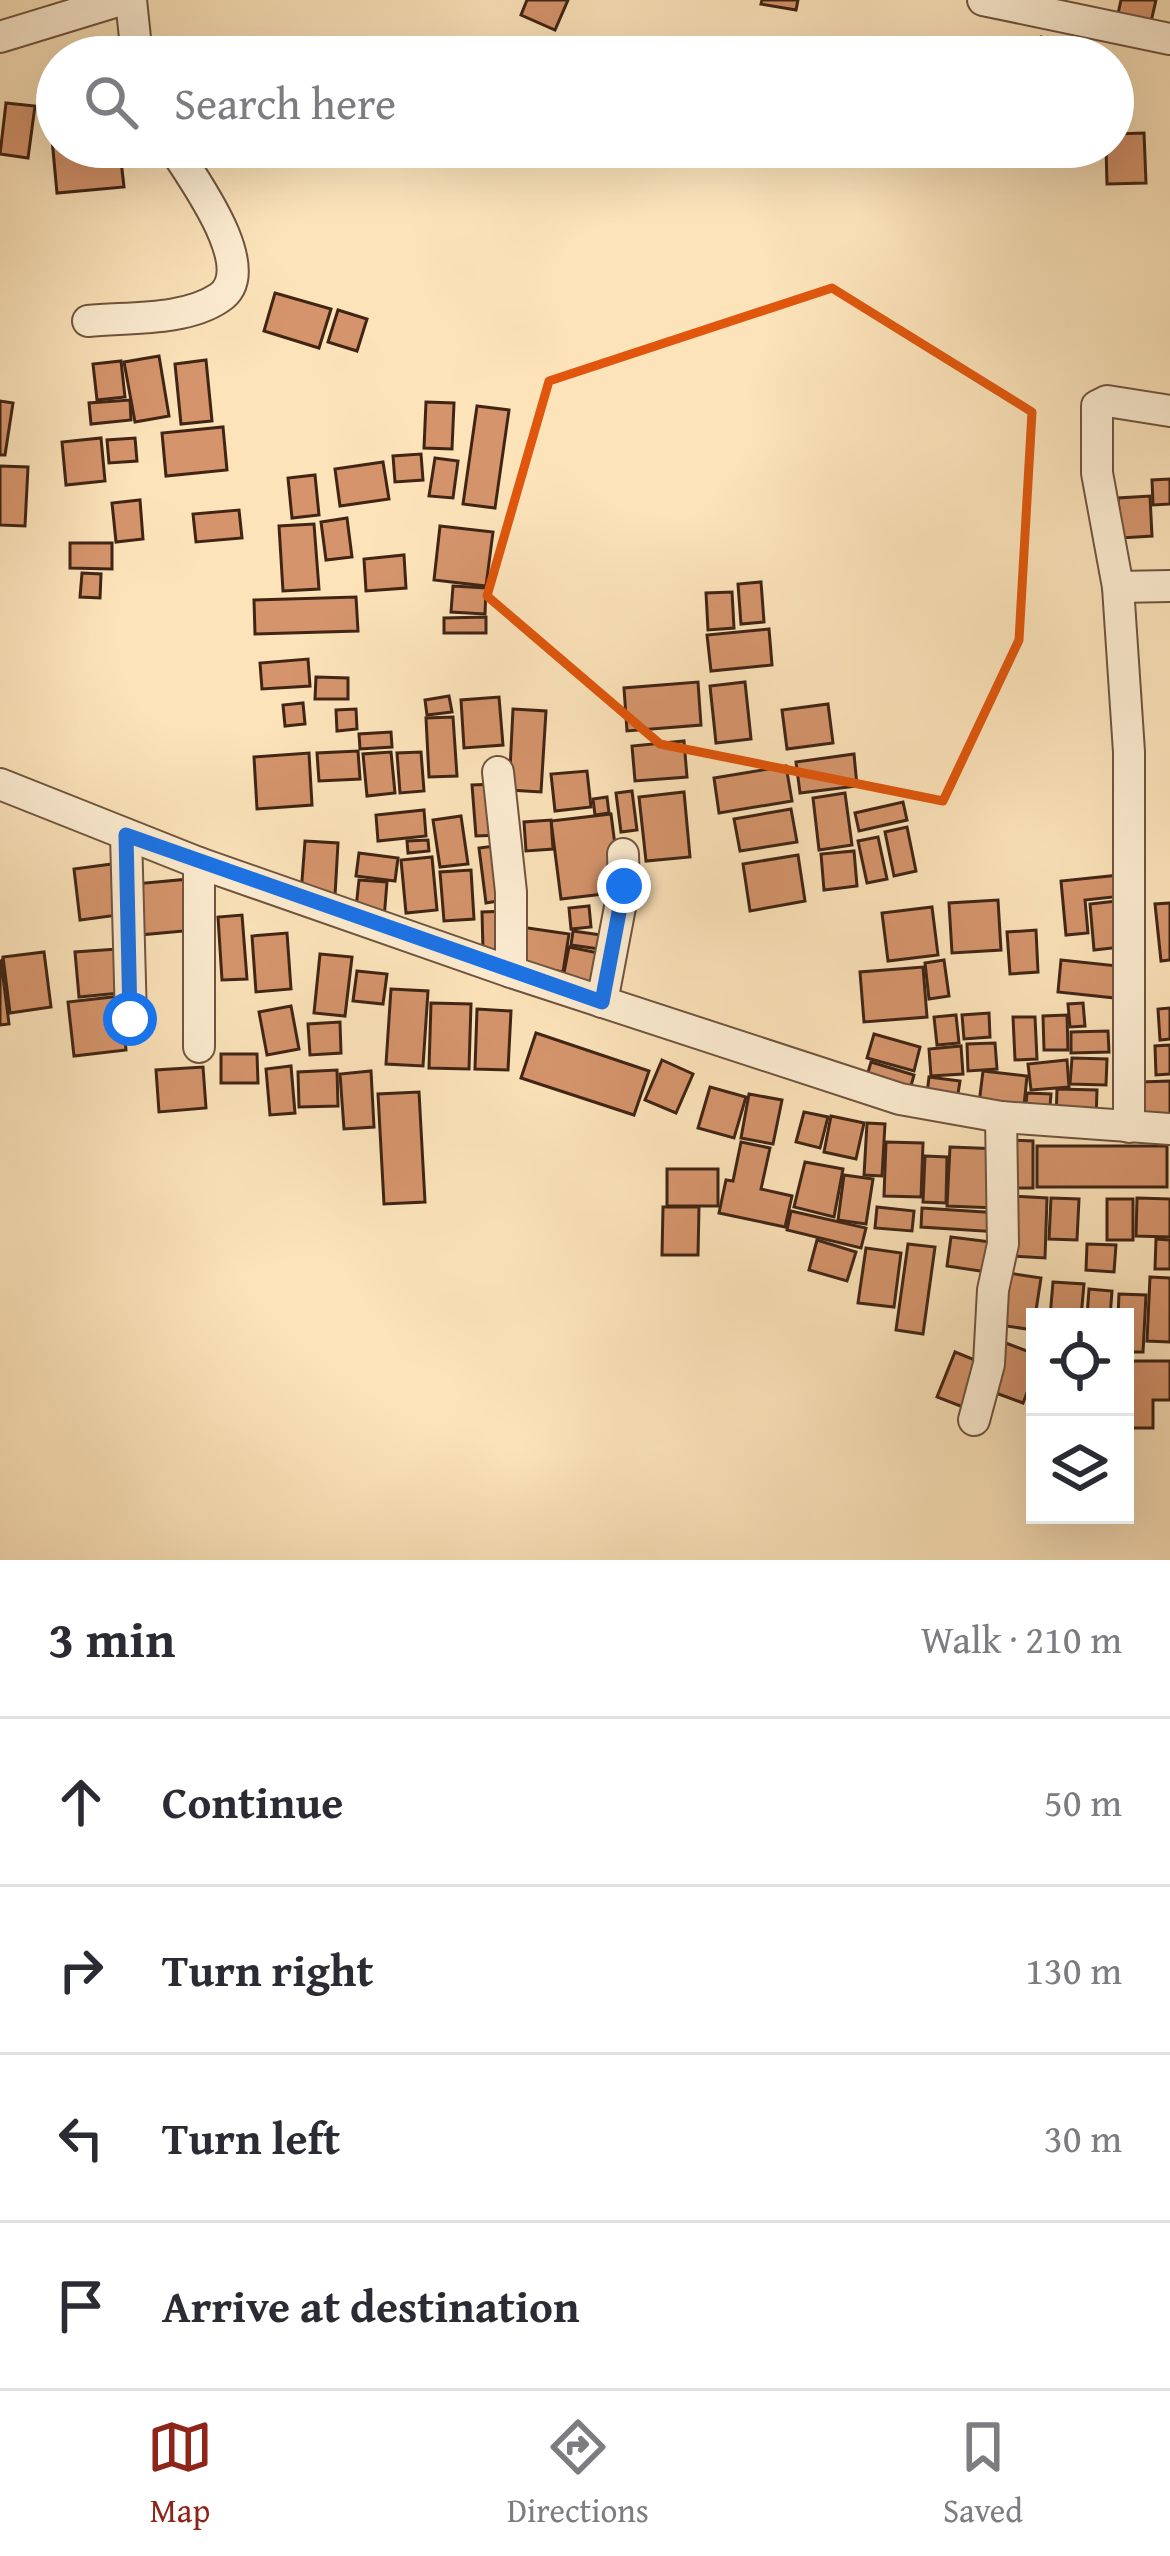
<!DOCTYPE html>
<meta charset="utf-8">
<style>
:root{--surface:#fff;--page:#f7f7f7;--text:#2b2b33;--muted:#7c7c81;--line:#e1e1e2;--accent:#8f2418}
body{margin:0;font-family:"Gentium Book Plus",serif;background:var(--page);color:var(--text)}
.controls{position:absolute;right:36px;bottom:36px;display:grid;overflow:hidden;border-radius:0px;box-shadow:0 12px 48px #0002}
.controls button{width:108px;height:108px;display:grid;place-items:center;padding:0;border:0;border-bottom:3px solid var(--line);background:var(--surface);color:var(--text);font:60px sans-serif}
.stop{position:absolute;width:36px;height:36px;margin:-27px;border:9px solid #1a73e8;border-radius:50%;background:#fff}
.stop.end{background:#1a73e8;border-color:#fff;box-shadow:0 3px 12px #0008}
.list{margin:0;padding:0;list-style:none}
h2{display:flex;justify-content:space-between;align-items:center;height:156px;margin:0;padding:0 48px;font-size:51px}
h2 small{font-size:39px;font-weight:400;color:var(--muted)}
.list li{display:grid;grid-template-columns:78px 1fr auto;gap:36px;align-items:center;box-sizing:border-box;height:168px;padding:0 48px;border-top:3px solid var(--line)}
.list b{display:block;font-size:45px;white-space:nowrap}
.list em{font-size:39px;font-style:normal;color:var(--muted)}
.icon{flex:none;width:66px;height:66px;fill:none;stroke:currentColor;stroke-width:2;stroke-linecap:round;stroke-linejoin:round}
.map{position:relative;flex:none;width:1170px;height:1560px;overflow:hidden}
.search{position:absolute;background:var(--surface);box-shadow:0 12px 48px #0002;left:36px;right:36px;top:36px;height:132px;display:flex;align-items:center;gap:30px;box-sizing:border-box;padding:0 42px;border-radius:66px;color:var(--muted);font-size:45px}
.sheet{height:828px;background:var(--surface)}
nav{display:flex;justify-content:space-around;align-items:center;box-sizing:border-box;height:168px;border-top:3px solid var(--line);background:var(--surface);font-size:33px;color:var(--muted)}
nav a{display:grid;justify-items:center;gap:6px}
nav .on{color:var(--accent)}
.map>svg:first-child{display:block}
</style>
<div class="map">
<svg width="1170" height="1560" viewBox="0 0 1170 1560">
<rect width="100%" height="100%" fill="#fce3ba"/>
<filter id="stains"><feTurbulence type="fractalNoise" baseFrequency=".00167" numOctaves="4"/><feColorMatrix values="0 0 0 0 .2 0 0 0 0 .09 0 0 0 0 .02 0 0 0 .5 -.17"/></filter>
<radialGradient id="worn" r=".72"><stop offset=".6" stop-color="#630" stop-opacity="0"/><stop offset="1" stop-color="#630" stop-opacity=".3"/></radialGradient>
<g fill="#d5946c" stroke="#402515" stroke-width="3">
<path d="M527,0H568L555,30L521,15Z"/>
<path d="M762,0H798L796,10L761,4Z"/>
<path d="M1121,0H1156L1151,22L1118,14Z"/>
<path d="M1041,37L1072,45L1069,57H1036Z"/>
<path d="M6,103L35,106L28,158L0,154Z"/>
<path d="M57,117V147H83L84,156L120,152L124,187L57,193L50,118Z"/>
<path d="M1144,133L1146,183L1107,184L1106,147H1113V134Z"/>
<path d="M275,293L331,309L319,348L264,331Z"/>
<path d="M338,310L367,319L357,351L328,342Z"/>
<path d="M159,356L169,416L135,422L124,362Z"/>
<path d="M206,360L212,421L181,424L175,364Z"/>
<path d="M121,361L125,397L97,400L93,364Z"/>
<path d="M130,400L131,420L91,424L89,403Z"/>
<path d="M0,401L13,403L5,455H0Z"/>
<path d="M426,402L454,403L452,449L424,448Z"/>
<path d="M477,406L509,410L495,508L463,504Z"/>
<path d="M223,427L227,470L166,476L162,433Z"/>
<path d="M101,438L105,481L66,485L62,442Z"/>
<path d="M135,438L137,461L109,463L107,440Z"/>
<path d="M421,454L423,480L395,482L393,456Z"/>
<path d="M435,458L458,461L453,498L429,496Z"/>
<path d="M383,462L389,499L340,506L335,469Z"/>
<path d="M0,466L28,467L25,526L0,525Z"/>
<path d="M315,475L319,515L292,518L288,478Z"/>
<path d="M1170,479V504L1153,505L1152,480Z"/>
<path d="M1150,496L1152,536L1121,538L1118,498Z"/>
<path d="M140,500L143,539L116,542L112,503Z"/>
<path d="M239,510L242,538L196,542L193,514Z"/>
<path d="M347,518L352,557L326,560L321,522Z"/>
<path d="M314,524L319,589L283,591L279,526Z"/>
<path d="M440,526L493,532L486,586L434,580Z"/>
<path d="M70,543H112V569L70,568Z"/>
<path d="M404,555L406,588L366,591L364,559Z"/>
<path d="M82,573L101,574L100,598L80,597Z"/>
<path d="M761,582L764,622L741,624L738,584Z"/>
<path d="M453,586L486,588L485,614L451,612Z"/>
<path d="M732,592L734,628L708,630L706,593Z"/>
<path d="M356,597L358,631L255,634L254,600Z"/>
<path d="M486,617V633H444V618Z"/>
<path d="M769,629L772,665L711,671L707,635Z"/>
<path d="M308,659L310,686L262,689L260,663Z"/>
<path d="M316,677L348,678V699H315Z"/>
<path d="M698,682L701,725L627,731L624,688Z"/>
<path d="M745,682L751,739L716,743L710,686Z"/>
<path d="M449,696L452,712L427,715L425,700Z"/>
<path d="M499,697L503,745L464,748L461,700Z"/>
<path d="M303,703L305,724L285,726L283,705Z"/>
<path d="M828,704L833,743L787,749L782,710Z"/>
<path d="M356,709L357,729L337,731L336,710Z"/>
<path d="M513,709L546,711L541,792L509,790Z"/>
<path d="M453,717L457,776L429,777L426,718Z"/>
<path d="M391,732L392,747L360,749L359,734Z"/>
<path d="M684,741L687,777L635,781L632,746Z"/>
<path d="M358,751L360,779L319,781L317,753Z"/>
<path d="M391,752L395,793L367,796L363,754Z"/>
<path d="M421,752L424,791L400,793L397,753Z"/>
<path d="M309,753L312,805L257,809L254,757Z"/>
<path d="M854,754L857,786L800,793L796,762Z"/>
<path d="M786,766L792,801L719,813L714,778Z"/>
<path d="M587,771L591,807L555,811L551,774Z"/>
<path d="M496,784L500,835L476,836L472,785Z"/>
<path d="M632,791L637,830L621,832L616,793Z"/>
<path d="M684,792L690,857L646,861L639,797Z"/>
<path d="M845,793L852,845L819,850L813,798Z"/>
<path d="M607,797L609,813L595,815L593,799Z"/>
<path d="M903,802L907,820L859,831L855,813Z"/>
<path d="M791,809L797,842L740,851L734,819Z"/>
<path d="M424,810L426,836L378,841L376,815Z"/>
<path d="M611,814L621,892L561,899L551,821Z"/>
<path d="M461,816L468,864L440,867L433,820Z"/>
<path d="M551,820L553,849L526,851L524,822Z"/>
<path d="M907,827L916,871L894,876L885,832Z"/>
<path d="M878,837L887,879L867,883L858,841Z"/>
<path d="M428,840L429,851L408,853L407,841Z"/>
<path d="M305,841L338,843L335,896L301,894Z"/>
<path d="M503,845L510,899L486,903L479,848Z"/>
<path d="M854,851L857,886L824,890L821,854Z"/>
<path d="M359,853L398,858L395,881L356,876Z"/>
<path d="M798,855L805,901L750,911L743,864Z"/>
<path d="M432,857L437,910L406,913L401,860Z"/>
<path d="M112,864L118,915L80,920L74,869Z"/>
<path d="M471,870L474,919L444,921L440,872Z"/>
<path d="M1120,875L1122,896L1085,900L1088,933L1066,935L1061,881Z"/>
<path d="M190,879L195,930L139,935L134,884Z"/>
<path d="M359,880L387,882L384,919L355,917Z"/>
<path d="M998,900L1001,950L952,953L949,903Z"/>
<path d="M1117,901L1121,947L1094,950L1090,904Z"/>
<path d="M1170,903V960L1161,961L1155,904Z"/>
<path d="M589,906L591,927L571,929L569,908Z"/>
<path d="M932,907L938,955L888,961L882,913Z"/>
<path d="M509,911L510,949L483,950L482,912Z"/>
<path d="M242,915L247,979L222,980L218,917Z"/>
<path d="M521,927L569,934L563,972L515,964Z"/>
<path d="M1036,930L1038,972L1010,974L1007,932Z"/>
<path d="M573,931L608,936L606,950L571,945Z"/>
<path d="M287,933L291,989L256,992L252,936Z"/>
<path d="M569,947L603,954L595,995L561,988Z"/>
<path d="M117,949L120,993L79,997L75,952Z"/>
<path d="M44,952L51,1007L10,1013L3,957Z"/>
<path d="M320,954L352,957L345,1016L314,1013Z"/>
<path d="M944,960L949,996L929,999L925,963Z"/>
<path d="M1061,960L1118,966L1115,998L1058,992Z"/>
<path d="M1,961L9,1024L0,1025V962Z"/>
<path d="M923,967L927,1017L864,1022L860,972Z"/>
<path d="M357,971L387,974L383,1004L353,1001Z"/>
<path d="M391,989L428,991L423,1066L386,1064Z"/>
<path d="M121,996L126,1050L74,1056L68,1002Z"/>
<path d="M431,1003L471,1004L469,1069L429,1068Z"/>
<path d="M1083,1003L1085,1026L1070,1027L1068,1004Z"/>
<path d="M291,1006L299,1049L267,1055L259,1012Z"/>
<path d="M1170,1008V1039L1160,1040L1158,1009Z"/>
<path d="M477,1009L511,1011L508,1070L475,1069Z"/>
<path d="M989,1013L990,1037L964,1039L962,1015Z"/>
<path d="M956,1015L959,1043L937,1045L934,1017Z"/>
<path d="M1067,1015L1068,1050H1044L1043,1016Z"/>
<path d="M1013,1017H1035L1037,1059L1015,1060Z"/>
<path d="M340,1022L341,1053L310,1055L308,1024Z"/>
<path d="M1108,1031L1109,1052L1071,1053V1032Z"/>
<path d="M536,1033L649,1071L634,1115L521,1078Z"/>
<path d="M874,1034L920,1047L914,1071L867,1058Z"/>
<path d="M995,1043L997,1069L968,1071L967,1044Z"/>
<path d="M1170,1045V1074L1156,1075L1155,1046Z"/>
<path d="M961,1046L963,1074L931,1076L929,1049Z"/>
<path d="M221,1054H257L258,1083H221Z"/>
<path d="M1072,1058L1107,1059L1106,1085L1070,1084Z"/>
<path d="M662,1060L693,1074L676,1113L645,1100Z"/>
<path d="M1067,1060L1069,1087L1031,1090L1028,1064Z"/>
<path d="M871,1062L914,1075L909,1093L866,1079Z"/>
<path d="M291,1066L295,1113L270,1115L266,1069Z"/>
<path d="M203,1067L206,1108L159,1112L156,1070Z"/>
<path d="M337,1070L338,1106L299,1107L298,1072Z"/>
<path d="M371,1071L374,1127L344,1129L340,1074Z"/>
<path d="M983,1071L1027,1076L1023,1116L978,1112Z"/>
<path d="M929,1077L960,1081L956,1106L926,1102Z"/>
<path d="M1170,1081V1121L1142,1123L1141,1082Z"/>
<path d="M710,1087L746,1097L734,1138L698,1128Z"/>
<path d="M1057,1089L1097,1090L1096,1120H1056Z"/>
<path d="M419,1092L425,1202L384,1204L378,1094Z"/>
<path d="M1027,1093L1051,1094L1049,1118L1025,1117Z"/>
<path d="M749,1094L782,1100L773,1144L741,1138Z"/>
<path d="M804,1112L828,1117L820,1148L796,1142Z"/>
<path d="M831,1116L864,1123L856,1159L824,1152Z"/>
<path d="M867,1123L885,1124L882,1176L864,1175Z"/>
<path d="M1006,1140L1033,1141V1188H1006Z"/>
<path d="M741,1142L770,1148L761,1189L792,1196L785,1227L719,1213L726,1180L733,1181Z"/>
<path d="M886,1142L923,1143L921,1197L884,1196Z"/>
<rect x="1037" y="1146" width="130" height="41"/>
<path d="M950,1147L1000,1149L997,1208L947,1206Z"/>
<path d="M925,1156L947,1157L946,1203L923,1202Z"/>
<path d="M805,1162L843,1169L834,1217L794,1207Z"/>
<rect x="667" y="1169" width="51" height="37"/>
<path d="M844,1175L873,1179L866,1224L838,1220Z"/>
<path d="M1013,1196L1047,1198L1045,1258L1011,1256Z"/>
<path d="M1051,1198L1079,1199L1077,1240L1049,1239Z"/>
<path d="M1137,1198L1170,1199V1237L1136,1236Z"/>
<rect x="1107" y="1199" width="26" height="41"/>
<path d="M663,1207H699L698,1255H662Z"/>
<path d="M877,1207L914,1211L912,1231L875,1228Z"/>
<path d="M922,1208L999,1213L998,1232L921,1227Z"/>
<path d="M791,1211L866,1228L861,1248L787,1230Z"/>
<path d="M951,1237L991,1242L987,1272L947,1266Z"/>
<path d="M1156,1239L1170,1240V1269H1155Z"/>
<path d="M817,1240L856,1252L847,1281L809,1270Z"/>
<path d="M908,1244L935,1247L923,1334L896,1330Z"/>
<path d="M1087,1244L1116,1245L1114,1272L1086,1270Z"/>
<path d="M866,1248L901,1253L894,1307L858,1303Z"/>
<path d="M1002,1272L1041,1278L1033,1330L994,1324Z"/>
<path d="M1150,1277L1170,1278V1342L1147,1341Z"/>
<path d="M1053,1282L1084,1284L1081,1317H1050Z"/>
<path d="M1089,1289L1112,1291L1110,1317H1087Z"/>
<path d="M1119,1294L1146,1295L1143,1352H1125V1317H1118Z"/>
<path d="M1003,1342L1035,1354V1372L1023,1403L985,1389Z"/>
<path d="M955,1352L980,1362L963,1407L937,1397Z"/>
<path d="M1125,1361H1170V1400H1153V1428H1125Z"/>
</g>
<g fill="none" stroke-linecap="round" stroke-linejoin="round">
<g stroke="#6f543e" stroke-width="34">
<g id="street">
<path d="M131,0L137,57"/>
<path d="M983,0L1170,39"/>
<path d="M0,37L121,0"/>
<path d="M88,321C128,317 185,321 219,298C262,270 191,176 173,147"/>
<path d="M1118,587L1170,586"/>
<path d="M498,772L511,892V972"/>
<path d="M0,784L199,863L511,972L900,1099L1001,1117L1170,1129"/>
<path d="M126,835L131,1019"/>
<path d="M602,1002L624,886L623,854"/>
<path d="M199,1047V863"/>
<path d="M1129,1127V752L1118,587L1097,473V406L1107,401L1170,411"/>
<path d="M974,1420L989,1364L993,1290L1003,1244L1001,1117"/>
</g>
</g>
<use href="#street" stroke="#fdedd2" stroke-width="30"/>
</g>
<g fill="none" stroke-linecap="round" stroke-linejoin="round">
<path stroke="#1a73e8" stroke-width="15" d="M130,1019L126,835L602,1002L624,886"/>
</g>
<path fill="none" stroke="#e0560c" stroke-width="9" stroke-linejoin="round" d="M832,288L1032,412L1019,640L943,801L660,744L487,596L549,381Z"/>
<rect width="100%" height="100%" filter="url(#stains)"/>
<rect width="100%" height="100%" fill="url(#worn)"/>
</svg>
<div class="controls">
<button><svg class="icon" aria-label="locate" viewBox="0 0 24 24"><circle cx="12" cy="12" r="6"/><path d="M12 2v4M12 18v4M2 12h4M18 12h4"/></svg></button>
<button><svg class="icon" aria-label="layers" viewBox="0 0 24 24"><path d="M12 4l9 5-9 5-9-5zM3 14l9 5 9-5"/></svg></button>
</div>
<div class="stop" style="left:130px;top:1019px"></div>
<div class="stop end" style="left:624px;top:886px"></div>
<div class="search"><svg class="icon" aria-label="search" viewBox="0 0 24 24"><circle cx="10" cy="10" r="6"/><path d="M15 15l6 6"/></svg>Search here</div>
</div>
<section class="sheet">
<h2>3 min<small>Walk · 210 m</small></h2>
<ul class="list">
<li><svg class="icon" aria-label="ahead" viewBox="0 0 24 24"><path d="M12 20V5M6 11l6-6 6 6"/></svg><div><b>Continue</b></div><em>50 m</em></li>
<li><svg class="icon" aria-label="right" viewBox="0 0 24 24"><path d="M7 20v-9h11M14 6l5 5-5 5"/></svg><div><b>Turn right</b></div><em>130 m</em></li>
<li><svg class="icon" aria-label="left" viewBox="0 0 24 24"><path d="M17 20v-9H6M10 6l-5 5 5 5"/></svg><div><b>Turn left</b></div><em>30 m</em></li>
<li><svg class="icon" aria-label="arrive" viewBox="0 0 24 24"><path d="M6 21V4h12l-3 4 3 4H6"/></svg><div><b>Arrive at destination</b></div></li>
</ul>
</section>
<nav>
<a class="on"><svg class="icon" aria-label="map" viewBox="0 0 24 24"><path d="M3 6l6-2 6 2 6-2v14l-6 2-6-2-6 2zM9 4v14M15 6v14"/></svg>Map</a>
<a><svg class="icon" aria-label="directions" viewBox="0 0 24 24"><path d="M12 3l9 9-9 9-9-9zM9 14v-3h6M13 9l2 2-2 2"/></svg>Directions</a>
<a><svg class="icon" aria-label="saved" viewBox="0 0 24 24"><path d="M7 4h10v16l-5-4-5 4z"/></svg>Saved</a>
</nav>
